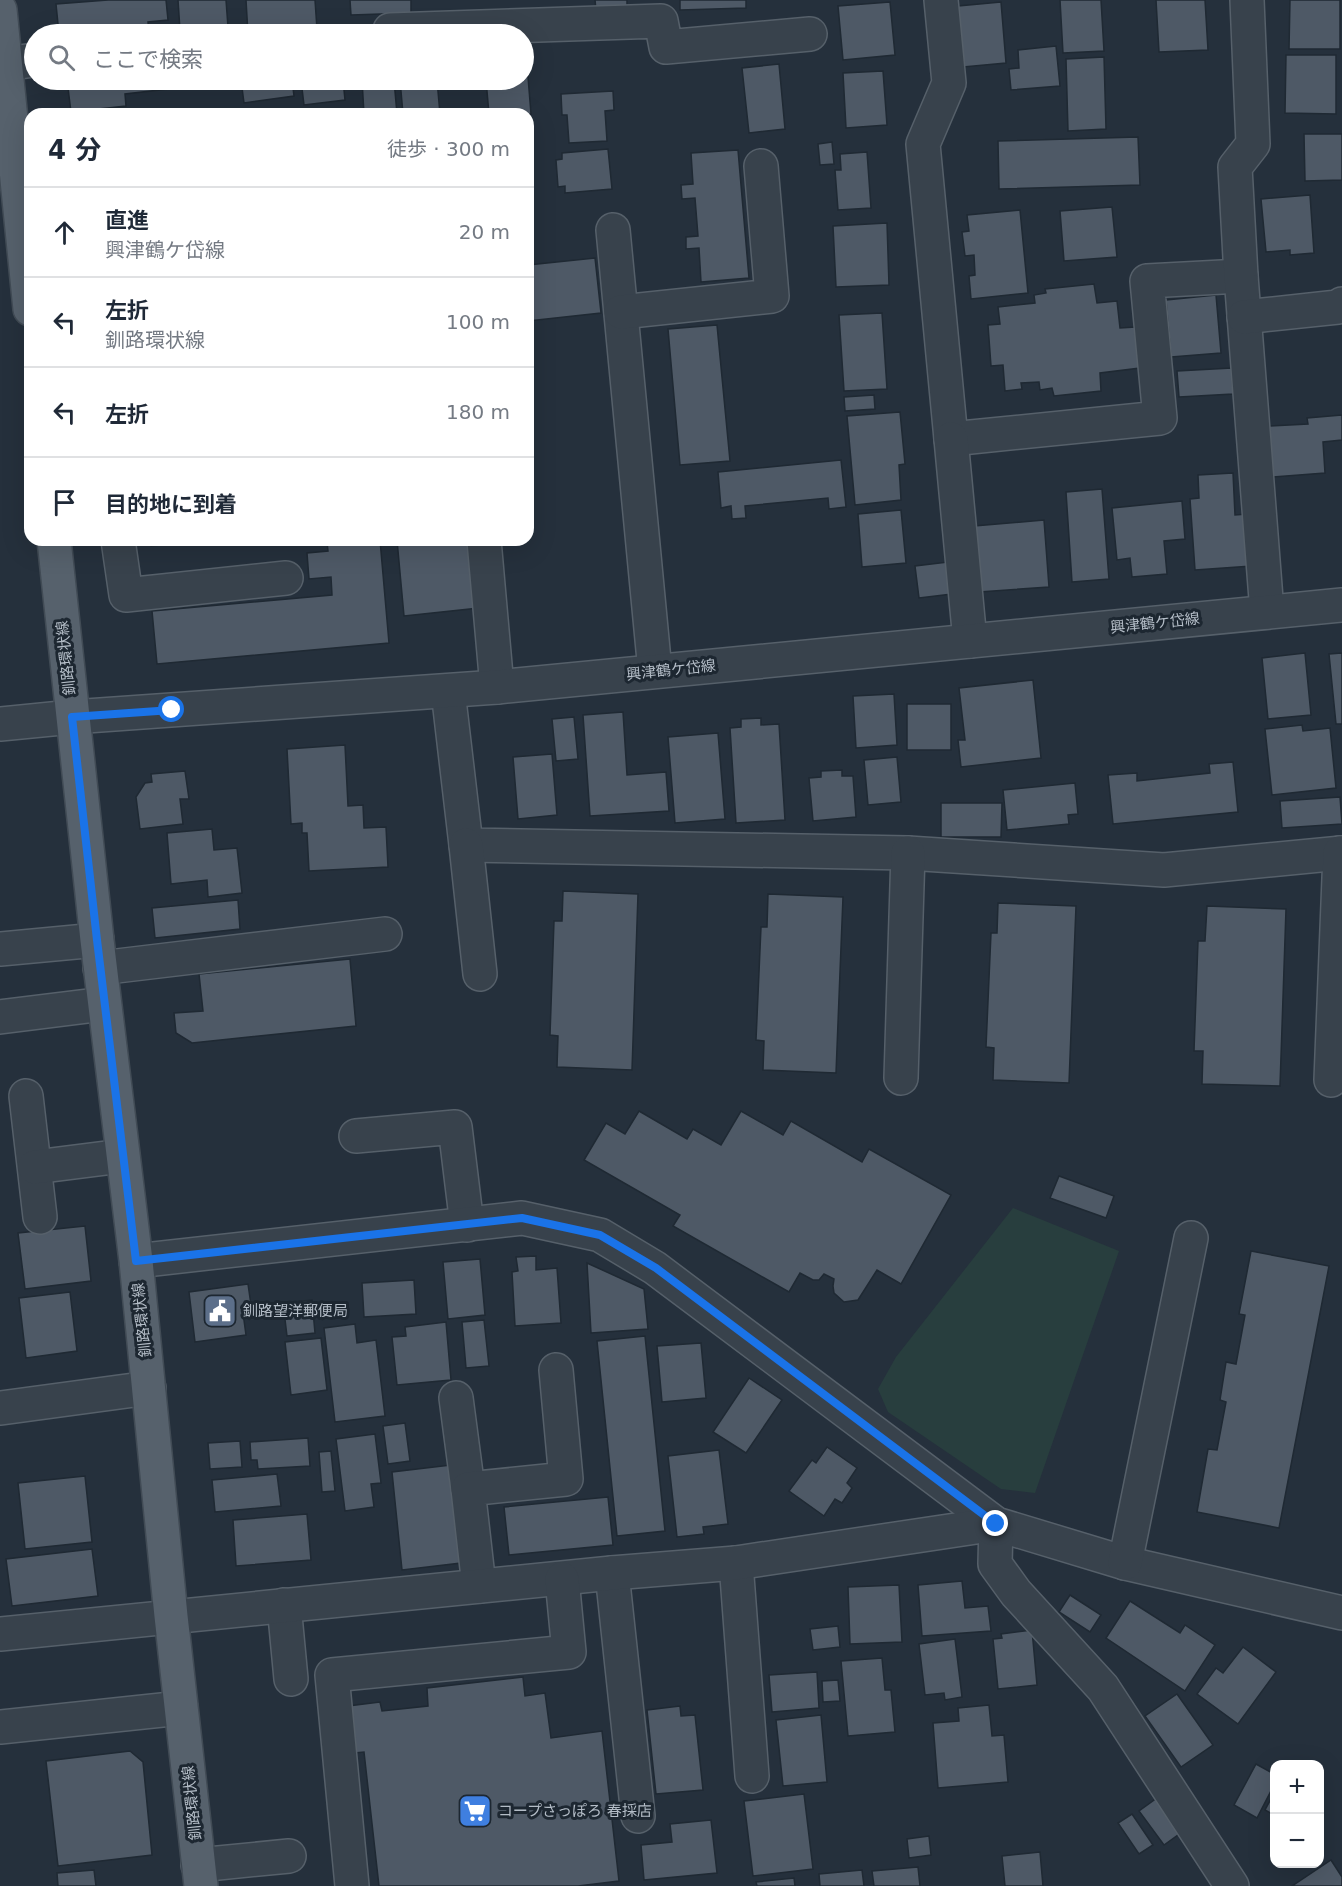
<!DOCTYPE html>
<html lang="ja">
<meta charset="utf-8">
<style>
:root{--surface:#fff;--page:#f2f2f3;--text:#1f2937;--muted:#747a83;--line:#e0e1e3}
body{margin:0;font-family:"DejaVu Sans","Noto Sans JP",sans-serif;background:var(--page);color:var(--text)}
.controls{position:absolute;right:18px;bottom:18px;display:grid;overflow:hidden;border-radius:12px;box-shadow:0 6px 24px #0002}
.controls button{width:54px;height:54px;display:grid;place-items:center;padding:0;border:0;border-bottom:2px solid var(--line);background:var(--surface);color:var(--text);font:30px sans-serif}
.stop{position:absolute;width:18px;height:18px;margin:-14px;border:4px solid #1a73e8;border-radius:50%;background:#fff}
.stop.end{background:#1a73e8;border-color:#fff;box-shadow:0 2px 6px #0008}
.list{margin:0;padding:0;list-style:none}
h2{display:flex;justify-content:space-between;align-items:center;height:78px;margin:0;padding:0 24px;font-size:26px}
h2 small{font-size:20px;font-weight:400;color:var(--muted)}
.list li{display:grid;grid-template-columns:39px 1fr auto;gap:18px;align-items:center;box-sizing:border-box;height:90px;padding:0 24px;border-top:2px solid var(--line)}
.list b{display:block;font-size:22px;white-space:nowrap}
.list p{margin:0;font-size:20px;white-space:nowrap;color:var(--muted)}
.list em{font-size:20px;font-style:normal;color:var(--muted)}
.icon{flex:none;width:33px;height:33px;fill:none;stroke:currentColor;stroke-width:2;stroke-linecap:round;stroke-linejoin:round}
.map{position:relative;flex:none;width:1342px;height:1886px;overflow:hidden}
.search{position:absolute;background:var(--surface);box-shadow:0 6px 24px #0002;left:24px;top:24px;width:510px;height:66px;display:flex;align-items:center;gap:15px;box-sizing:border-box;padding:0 21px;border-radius:33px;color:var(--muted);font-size:22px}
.panel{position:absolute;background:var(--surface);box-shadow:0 6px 24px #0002;left:24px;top:108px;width:510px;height:438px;border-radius:18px}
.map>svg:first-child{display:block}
</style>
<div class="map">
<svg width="1342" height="1886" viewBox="0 0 1342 1886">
<rect width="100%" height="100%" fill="#25303c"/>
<path fill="#283e3e" d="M1013,1208L1119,1251L1035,1493L1001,1489L888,1412L878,1389L896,1357Z"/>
<g fill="#4e5966" stroke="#1f2933" stroke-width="1.5">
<path d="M108,0H166L168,20L148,22L149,34H59L56,4Z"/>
<path d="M178,0H226L228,27L180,30Z"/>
<path d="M246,0H315L317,29L248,34Z"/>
<path d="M350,0H411V13L351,15Z"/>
<path d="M595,0H627V8L596,10Z"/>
<path d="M680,0H746V8L680,10Z"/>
<path d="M1060,0H1101L1104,51L1063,53Z"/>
<path d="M1156,0H1205L1208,50L1159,52Z"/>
<path d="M1290,0H1340V49H1289Z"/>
<path d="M890,2L895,55L843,60L838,6Z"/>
<path d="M1001,2L1006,63L963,67L958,6Z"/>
<path d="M1056,46L1060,86L1011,90L1009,69L1019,68L1018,50Z"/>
<path d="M524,52H526L531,114H489L486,80H524Z"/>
<path d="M1286,55H1336V114L1285,113Z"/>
<path d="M1104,57L1106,129L1068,131L1066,59Z"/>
<path d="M779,64L785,129L749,133L742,68Z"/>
<path d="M883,71L887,125L846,128L843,73Z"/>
<path d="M67,80H167L168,89L125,94L126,106L71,112Z"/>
<path d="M241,80H292L294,96L244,103Z"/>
<path d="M301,80H343L345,100L304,105Z"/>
<path d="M362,80H394L397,114H364Z"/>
<path d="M400,80H437L440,114H403Z"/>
<path d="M613,91L614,110L605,111L607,141L569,143L567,115H562L561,94Z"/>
<path d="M240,109V114H186V113Z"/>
<path d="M1304,134H1342V180L1305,181Z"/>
<path d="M1138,137L1140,185L999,189L998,141Z"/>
<path d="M832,142L834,164L820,165L818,144Z"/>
<path d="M608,149L612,189L565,193V186L558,187L556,160L562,159V153Z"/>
<path d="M738,150L749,278L701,282L699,248L686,249V237L698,236L695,198L682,199L681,185L693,184L691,153Z"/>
<path d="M867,152L871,208L838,210L835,170H841L840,154Z"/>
<path d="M1310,195L1314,253L1290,255V250L1266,252L1261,199Z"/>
<path d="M1112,207L1117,257L1064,261L1060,211Z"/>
<path d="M1020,210L1028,293L971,299L969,276L975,275L974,255L965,256L962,232L969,231L967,215Z"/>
<path d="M887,223L889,285L836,287L833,226Z"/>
<path d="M595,258L601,313L528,321V265Z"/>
<path d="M1094,284L1097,303L1117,301L1120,328L1136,327L1140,368L1100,373L1101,391L1054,396L1052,388L1040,390L1039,382L1021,383L1022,389L1005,391L1003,365L991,366L988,325L1000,324L998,307L1035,303L1034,295L1046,293L1045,289Z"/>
<path d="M1216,295L1221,353L1171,357L1166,300Z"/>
<path d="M882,313L887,389L844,391L839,315Z"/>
<path d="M717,325L730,461L680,465L668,329Z"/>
<path d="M1232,368L1233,394L1179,397L1177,371Z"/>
<path d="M874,395L875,409L845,411L844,397Z"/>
<path d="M900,412L905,464L899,465L901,500L855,505L847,416Z"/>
<path d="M1342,415V440L1323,442L1325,473L1273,477L1269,426L1308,424L1307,418Z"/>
<path d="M841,460L846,507L829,509L828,498L745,506L746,518L732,519L731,506L721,508L718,472Z"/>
<path d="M1233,473L1235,515L1248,514L1252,566L1195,570L1190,499L1199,498L1198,475Z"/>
<path d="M1102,489L1109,579L1072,582L1066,492Z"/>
<path d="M1182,501L1185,539L1164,541L1167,574L1132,577L1130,558L1117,560L1112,508Z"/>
<path d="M901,510L906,563L862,567L858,514Z"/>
<path d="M1044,520L1049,587L979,592L974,526Z"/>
<path d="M150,540H218L151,546Z"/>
<path d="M352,540H380L389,643L157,664L152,611L332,595L331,577L309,579L307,553L328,551L327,542Z"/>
<path d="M397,540H473L479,608L404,616Z"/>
<path d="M948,562L952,594L919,598L915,566Z"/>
<path d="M1305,653L1311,715L1268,719L1262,658Z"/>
<path d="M1342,653V724H1336L1329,654Z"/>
<path d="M1033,680L1041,758L961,767L958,740H965L959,688Z"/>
<path d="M894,694L897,745L856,748L853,696Z"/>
<rect x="907" y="704" width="44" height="46"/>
<path d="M623,712L627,775L666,772L669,811L590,816L583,715Z"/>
<path d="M574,717L578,759L556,761L552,719Z"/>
<path d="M761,718V725L779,724L785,820L736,823L730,728L741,727V719Z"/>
<path d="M1302,725L1303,731L1330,728L1336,788L1272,795L1265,729Z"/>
<path d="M718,733L725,819L675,823L668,737Z"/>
<path d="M345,745L348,806L363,805L364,828L386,827L388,867L309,871L307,833H302V823L291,824L287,749Z"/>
<path d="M552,754L557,815L518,819L513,757Z"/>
<path d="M897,757L901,802L868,805L864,760Z"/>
<path d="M1233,762L1238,812L1113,824L1108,775L1137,773V781L1210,773L1209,764Z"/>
<path d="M842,770V776H853L856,817L813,821L809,778L821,777V771Z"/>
<path d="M185,771L189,799H180L183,824L140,829L136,797L145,783L152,782L151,774Z"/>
<path d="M1075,783L1078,814L1068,815L1069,824L1007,830L1003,790Z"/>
<path d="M1340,797L1342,824L1282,828L1280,801Z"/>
<path d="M941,803H1002L1001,837H941Z"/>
<path d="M212,829L214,850L237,848L242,893L208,897L207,880L171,884L167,833Z"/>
<path d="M563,891L638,894L632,1070L557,1067L558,1036L550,1035L554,921H562Z"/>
<path d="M768,894L843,897L836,1073L763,1070L764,1041L756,1040L761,927H767Z"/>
<path d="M238,900L240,929L155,938L152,908Z"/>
<path d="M998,903L1076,906L1069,1083L993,1080L994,1048L986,1047L991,933H997Z"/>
<path d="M1207,906L1286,909L1280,1086L1202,1084L1203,1051H1194L1198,941H1205Z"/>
<path d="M350,959L356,1026L192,1043L176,1033L174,1013L203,1011L199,974Z"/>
<path d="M639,1111L687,1139L693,1129L721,1145L741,1111L783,1135L791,1121L862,1162L869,1149L951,1195L901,1284L877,1270L858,1300L844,1302L834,1293L833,1286L834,1279L824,1274L819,1280H813L800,1273L789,1292L673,1226L680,1215L584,1160L606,1123L625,1134Z"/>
<path d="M1059,1176L1114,1196L1106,1218L1050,1198Z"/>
<path d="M85,1226L91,1281L25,1289L18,1233Z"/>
<path d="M1251,1251L1329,1266L1279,1528L1197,1512L1208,1449L1217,1450L1226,1402L1220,1400L1226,1362L1236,1364L1245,1315L1239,1314Z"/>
<path d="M536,1256V1270L557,1268L561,1323L515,1326L512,1272L518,1271L516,1257Z"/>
<path d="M480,1259L485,1315L448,1319L443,1262Z"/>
<path d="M587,1263L644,1289L648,1329L591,1333Z"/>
<path d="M414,1280L416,1314L364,1317L362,1283Z"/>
<path d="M248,1284L252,1312L243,1313L246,1335L195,1342L189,1292Z"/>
<path d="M70,1292L77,1351L26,1358L19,1298Z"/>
<path d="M312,1300L315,1333L287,1336L283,1303Z"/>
<path d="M484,1320L489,1366L466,1368L462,1322Z"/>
<path d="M446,1322L451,1380L397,1385L392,1337L406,1336L405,1327Z"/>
<path d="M355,1324L357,1343L376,1340L385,1416L335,1422L324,1328Z"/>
<path d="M645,1336L665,1531L617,1536L597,1341Z"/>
<path d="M321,1338L327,1390L291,1395L285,1342Z"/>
<path d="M701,1343L706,1398L662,1402L657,1346Z"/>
<path d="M749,1378L782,1400L746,1453L713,1432Z"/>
<path d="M405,1423L410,1461L388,1464L383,1426Z"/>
<path d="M375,1434L381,1483L371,1484L374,1507L345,1511L336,1439Z"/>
<path d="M308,1438L310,1466L258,1469L257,1460H251L250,1442Z"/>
<path d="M240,1441L242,1467L210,1469L208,1443Z"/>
<path d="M827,1447L857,1468L847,1483L852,1488L842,1503L835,1499L824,1516L789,1491L812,1460L816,1463Z"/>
<path d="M719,1450L728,1524L703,1527L704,1534L677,1537L668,1456Z"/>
<path d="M331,1451L335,1491L322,1492L319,1452Z"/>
<path d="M451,1465L461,1563L402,1570L392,1472Z"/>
<path d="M277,1474L281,1506L215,1512L212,1480Z"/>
<path d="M85,1476L92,1542L25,1549L18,1483Z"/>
<path d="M608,1497L613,1545L509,1555L504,1507Z"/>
<path d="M307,1514L311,1560L236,1566L233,1520Z"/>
<path d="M92,1549L98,1596L12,1606L6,1559Z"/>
<path d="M962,1581L965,1608L988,1606L991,1631L922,1636L918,1585Z"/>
<path d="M899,1585L902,1642L850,1644L848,1587Z"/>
<path d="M1070,1595L1101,1615L1090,1632L1059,1612Z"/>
<path d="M1130,1601L1180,1633L1185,1625L1215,1645L1185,1691L1106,1638Z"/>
<path d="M838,1626L840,1647L813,1650L810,1629Z"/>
<path d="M1032,1630L1037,1685L998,1689L993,1639L1002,1638L1001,1634Z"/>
<path d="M955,1639L962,1697L945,1700L944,1693L925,1695L919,1644Z"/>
<path d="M1243,1647L1276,1672L1238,1724L1197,1694L1216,1668L1223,1673Z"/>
<path d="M882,1658L885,1690H891L895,1732L848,1736L841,1661Z"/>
<path d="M817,1672L819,1708L772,1712L769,1675Z"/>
<path d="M523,1677L525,1696L545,1693L551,1738L602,1731L619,1881L578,1886H379L364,1752L354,1753L348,1706L380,1702L382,1711L428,1706L427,1688Z"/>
<path d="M838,1680L840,1701L823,1702L822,1681Z"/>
<path d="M1177,1694L1213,1745L1181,1767L1145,1716Z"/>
<path d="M989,1705L992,1736L1004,1735L1008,1782L938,1788L933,1723L959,1721L958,1708Z"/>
<path d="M680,1706L681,1716L695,1715L703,1790L656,1794L647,1710Z"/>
<path d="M821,1715L827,1782L783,1786L776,1720Z"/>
<path d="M130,1751L143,1762L152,1855L58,1866L46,1761Z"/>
<path d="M1256,1764L1274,1774V1785L1257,1818L1234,1805Z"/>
<path d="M1274,1793V1815L1265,1810Z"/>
<path d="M804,1794L813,1869L753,1876L744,1801Z"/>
<path d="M1157,1798L1182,1832L1164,1845L1139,1811Z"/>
<path d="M1132,1814L1153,1845L1139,1854L1118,1823Z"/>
<path d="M711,1820L717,1873L644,1880L641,1845L672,1842L670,1824Z"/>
<path d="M929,1836L931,1855L909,1858L907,1839Z"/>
<path d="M1040,1852L1043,1886H1005L1002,1856Z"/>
<path d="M1331,1860L1342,1877V1886H1292Z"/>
<path d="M918,1867L920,1886H874L872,1871Z"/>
<path d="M94,1870L96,1886H58L57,1873Z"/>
<path d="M862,1870L864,1886H820L819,1874Z"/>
<path d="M794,1878L795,1886H757L756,1882Z"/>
</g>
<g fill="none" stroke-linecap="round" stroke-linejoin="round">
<g stroke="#56606a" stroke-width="36">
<g id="minor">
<path d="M941,0L949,83L923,144L951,439L1160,418L1147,281L1241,276"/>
<path d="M1247,0L1253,144L1235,167L1241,276L1267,612"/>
<path d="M390,30L661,21L666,47L810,34"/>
<path d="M5,64L34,60"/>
<path d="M613,230L655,671"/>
<path d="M621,312L772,296L761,166"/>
<path d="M1244,317L1338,307L1342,304"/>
<path d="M951,439L970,641"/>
<path d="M118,540L126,595L286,578"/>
<path d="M484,540L497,687"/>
<path d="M448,691L466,845L908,853L1164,870L1342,853"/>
<path d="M0,724L72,717L497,687L1342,605"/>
<path d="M466,845L480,974"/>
<path d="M0,949L97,940"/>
<path d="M100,968L385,934"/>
<path d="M0,1017L104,1004"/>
<path d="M901,1078L908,853"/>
<path d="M1331,1080L1340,853"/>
<path d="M26,1096L40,1217"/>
<path d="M356,1136L455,1127L467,1225"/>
<path d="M35,1167L122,1156"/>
<path d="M136,1261L522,1218L600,1235L655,1268L996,1524L1125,1563L1342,1613"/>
<path d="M456,1398L468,1489"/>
<path d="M1,1408L149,1388"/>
<path d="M736,1563L752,1776"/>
<path d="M1125,1563L1191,1238"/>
<path d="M612,1573L638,1816"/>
<path d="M479,1586L468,1489L566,1479L556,1370"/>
<path d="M284,1605L291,1679"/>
<path d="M0,1634L612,1573L736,1563L996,1524L995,1564L1016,1593L1103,1688L1232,1886"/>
<path d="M0,1727L181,1708"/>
<path d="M198,1865L289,1856"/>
<path d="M352,1886L332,1675L569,1652L562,1579"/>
</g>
</g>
<g stroke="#414b55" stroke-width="36">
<g id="major">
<path d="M0,10L30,309"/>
<path d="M54,540L97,940L136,1261L171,1616L201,1886"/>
</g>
</g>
<use href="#minor" stroke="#38424c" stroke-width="33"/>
<use href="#major" stroke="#56616c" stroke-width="33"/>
</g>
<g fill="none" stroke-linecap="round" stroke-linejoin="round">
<path stroke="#1a73e8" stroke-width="8" d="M172,710L72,717L97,940L136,1261L522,1218L600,1235L656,1268L996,1524"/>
</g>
<defs>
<g id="civic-square" transform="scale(1.725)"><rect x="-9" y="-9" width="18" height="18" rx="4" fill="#5c6f8a" stroke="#1d2731"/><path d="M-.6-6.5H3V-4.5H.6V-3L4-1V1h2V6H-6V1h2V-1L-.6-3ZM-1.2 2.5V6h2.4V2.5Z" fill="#fff"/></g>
<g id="supermarket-square" transform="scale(1.725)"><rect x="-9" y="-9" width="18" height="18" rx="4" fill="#3f7fe0" stroke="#1d2731"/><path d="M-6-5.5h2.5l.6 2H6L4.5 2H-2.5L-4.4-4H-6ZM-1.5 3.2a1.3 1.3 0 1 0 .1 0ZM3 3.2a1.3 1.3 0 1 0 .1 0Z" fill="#fff"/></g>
</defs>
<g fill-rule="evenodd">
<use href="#civic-square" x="220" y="1311"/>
<use href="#supermarket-square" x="475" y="1811"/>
</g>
<g text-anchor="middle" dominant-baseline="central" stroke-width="6" stroke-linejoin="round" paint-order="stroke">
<g font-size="15" fill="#b4bdc7" stroke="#1d2731">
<text transform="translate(1155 623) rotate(-6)">興津鶴ケ岱線</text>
<text transform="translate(66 658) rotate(-96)">釧路環状線</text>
<text transform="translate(671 670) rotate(-6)">興津鶴ケ岱線</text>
<text transform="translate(142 1320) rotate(-96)">釧路環状線</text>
<text transform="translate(192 1803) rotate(-96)">釧路環状線</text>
</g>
<g font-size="15" fill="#b4bdc7" stroke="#1d2731" text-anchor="start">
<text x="243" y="1311">釧路望洋郵便局</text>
<text x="498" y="1811">コープさっぽろ 春採店</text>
</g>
</g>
</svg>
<div class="controls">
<button>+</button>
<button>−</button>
</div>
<div class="stop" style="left:172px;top:710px"></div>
<div class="stop end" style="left:996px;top:1524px"></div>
<div class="search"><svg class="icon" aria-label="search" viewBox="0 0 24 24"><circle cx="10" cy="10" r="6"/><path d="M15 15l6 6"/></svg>ここで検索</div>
<section class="panel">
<h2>4 分<small>徒歩 · 300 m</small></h2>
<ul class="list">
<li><svg class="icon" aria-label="ahead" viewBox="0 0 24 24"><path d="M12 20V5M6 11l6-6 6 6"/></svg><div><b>直進</b><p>興津鶴ケ岱線</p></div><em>20 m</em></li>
<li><svg class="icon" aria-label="left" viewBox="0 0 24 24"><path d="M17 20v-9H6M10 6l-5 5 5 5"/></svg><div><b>左折</b><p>釧路環状線</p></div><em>100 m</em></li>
<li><svg class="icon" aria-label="left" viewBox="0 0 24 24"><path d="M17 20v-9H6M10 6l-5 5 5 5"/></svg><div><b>左折</b></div><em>180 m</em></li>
<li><svg class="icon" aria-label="arrive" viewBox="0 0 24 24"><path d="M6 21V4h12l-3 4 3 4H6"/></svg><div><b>目的地に到着</b></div></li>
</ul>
</section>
</div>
